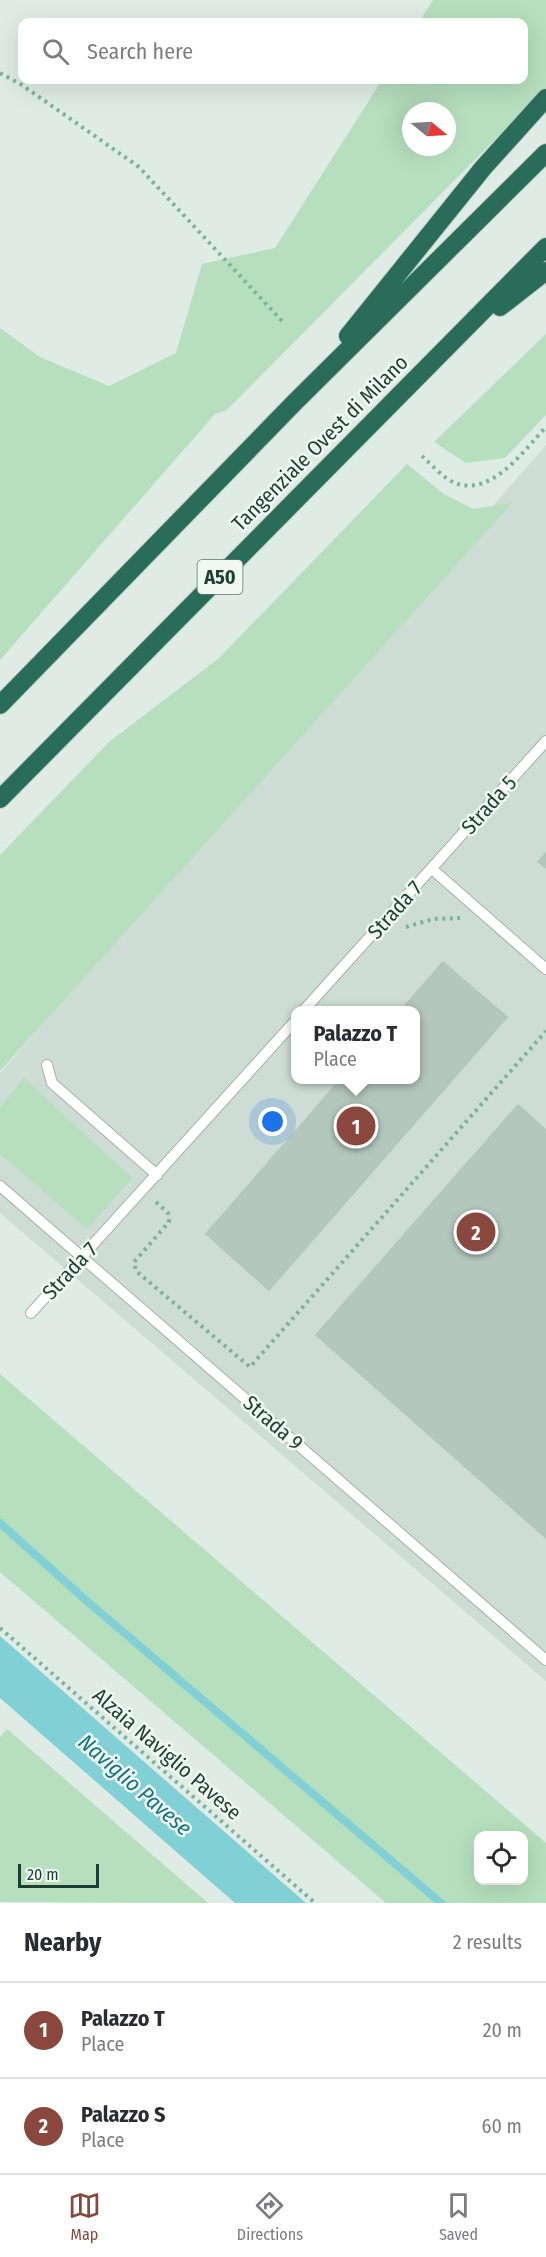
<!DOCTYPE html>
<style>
:root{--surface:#fff;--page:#f2f2f3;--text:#2b2b33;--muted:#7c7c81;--line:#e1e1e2;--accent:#8a473d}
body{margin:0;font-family:"Fira Sans Condensed",sans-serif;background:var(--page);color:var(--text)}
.controls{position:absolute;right:18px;bottom:18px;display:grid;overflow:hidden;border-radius:12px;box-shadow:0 6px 24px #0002}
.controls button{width:54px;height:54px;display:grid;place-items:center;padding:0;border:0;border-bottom:2px solid var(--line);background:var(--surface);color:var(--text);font:30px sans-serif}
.compass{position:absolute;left:402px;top:102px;width:54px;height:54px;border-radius:50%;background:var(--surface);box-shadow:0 6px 24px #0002;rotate:108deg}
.scale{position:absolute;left:18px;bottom:15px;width:81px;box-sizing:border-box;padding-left:6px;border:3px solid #1e3d33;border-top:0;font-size:16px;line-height:21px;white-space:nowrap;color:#1e3d33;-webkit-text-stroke:4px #f0f8f3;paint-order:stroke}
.you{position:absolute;left:273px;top:1122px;width:21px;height:21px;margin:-15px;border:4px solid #fff;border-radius:50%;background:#1a73e8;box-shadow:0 0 0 9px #1a73e833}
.badge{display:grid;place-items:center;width:39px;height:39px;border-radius:50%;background:var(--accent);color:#fff;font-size:20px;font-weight:700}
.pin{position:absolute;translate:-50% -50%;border:3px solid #fff;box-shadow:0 2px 6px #0006}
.popup{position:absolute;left:291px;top:1006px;width:129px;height:78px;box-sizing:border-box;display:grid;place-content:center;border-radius:12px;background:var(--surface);filter:drop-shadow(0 2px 4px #0005);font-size:20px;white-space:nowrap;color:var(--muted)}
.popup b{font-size:22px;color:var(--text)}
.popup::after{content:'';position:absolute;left:50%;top:100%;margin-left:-12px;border:12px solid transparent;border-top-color:var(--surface)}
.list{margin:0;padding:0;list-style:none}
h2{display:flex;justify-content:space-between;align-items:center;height:78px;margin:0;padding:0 24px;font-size:26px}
h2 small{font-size:20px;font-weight:400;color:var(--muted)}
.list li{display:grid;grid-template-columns:39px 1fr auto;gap:18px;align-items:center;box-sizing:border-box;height:96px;padding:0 24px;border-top:2px solid var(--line)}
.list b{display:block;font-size:22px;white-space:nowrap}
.list p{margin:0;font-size:20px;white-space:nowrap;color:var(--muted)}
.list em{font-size:20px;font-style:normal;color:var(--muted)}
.icon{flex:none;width:33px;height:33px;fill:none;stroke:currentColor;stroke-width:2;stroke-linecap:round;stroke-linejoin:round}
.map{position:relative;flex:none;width:546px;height:1903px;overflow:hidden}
.search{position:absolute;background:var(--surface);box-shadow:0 6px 24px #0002;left:18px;right:18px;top:18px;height:66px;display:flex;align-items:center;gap:15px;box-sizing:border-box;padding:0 21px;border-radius:12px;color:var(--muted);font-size:22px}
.sheet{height:270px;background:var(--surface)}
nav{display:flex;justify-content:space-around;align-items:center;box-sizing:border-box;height:84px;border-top:2px solid var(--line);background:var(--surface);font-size:16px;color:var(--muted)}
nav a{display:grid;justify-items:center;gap:3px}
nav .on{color:var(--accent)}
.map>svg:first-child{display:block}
</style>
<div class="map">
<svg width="546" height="1903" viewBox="0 0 546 1903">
<rect width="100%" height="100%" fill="#dfece5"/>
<path fill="#cddcd4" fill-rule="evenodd" d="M546,445V1681L0,1213V1073ZM296,1010H416V1080H296Z"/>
<g fill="#b5dfbd" fill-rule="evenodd">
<path d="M433,0H546V88L227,410L215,414L0,660V328L40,357L109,386L176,353L202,264L275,248L382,80H524V22H419ZM411,111H447V147H411Z"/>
<path d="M546,334V415L505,458L466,463L434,442Z"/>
<path d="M407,464L444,494L473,509L512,503L0,1071V855L109,742L219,658Z"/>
<path d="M24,1078L132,1178L87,1229L0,1154V1108Z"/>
<path d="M0,1374L546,1843V1903H386L0,1572ZM478,1836H524V1880H478Z"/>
<path d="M7,1729L208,1903L0,1902V1737Z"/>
</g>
<path fill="#81d0d6" d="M0,1636L306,1903H235L0,1698Z"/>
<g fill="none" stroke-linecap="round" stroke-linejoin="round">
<path stroke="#81d0d6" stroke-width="8" d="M0,1523L88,1602L441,1903"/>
</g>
<g fill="#b4c7be" stroke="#b1c6bb" stroke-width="1.5">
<path d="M546,853V868L538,862Z"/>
<path d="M443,962L507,1017L269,1290L206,1234L340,1080H416V1010H401Z"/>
<path d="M518,1105L546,1130V1538L316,1335Z"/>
</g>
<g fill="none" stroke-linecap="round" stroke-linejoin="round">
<g stroke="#a1b4ac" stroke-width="12">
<g id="service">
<path d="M432,869L546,969"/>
<path d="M304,1010L546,741"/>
<path d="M47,1065L52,1083L157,1175"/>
<path d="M0,1186L546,1660"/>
<path d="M31,1313L296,1020"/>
</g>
</g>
<g stroke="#c0c9c6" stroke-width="20">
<g id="motorway">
<path d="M500,307L546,271"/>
<path d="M348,336L483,168L546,98"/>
<path d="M0,705L295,402L546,153"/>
<path d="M0,799L546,247"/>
</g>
</g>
<g stroke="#7cb29d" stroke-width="4" stroke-dasharray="3 4.5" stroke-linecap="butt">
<path d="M0,73L22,85L139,167L282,321"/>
<path d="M422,456C432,465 443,478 455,483C492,497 524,450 546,427"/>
<path d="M406,927L433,919L460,918"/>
<path d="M156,1202L168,1213L169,1222L134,1262L136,1271L250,1367L546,1031"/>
<path d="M0,1628L315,1903"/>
</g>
<use href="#service" stroke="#fff" stroke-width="10"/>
<use href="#motorway" stroke="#286c59" stroke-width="18"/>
</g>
<g text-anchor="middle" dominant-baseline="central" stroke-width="5" stroke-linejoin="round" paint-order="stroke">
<rect fill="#f0f8f3" stroke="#5d756d" stroke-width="1.5" x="197.5" y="560" width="45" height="34" rx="4.5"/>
<g font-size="20" font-weight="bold" fill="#1e3d33">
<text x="220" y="577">A50</text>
</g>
<g font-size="21" fill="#1e3d33" stroke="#f0f8f3">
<text transform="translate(320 443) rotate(-45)">Tangenziale Ovest di Milano</text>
<text transform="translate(489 805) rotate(-48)">Strada 5</text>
<text transform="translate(395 910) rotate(-48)">Strada 7</text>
<text transform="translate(70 1271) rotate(-47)">Strada 7</text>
<text transform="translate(273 1423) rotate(41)">Strada 9</text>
<text transform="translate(167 1754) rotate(41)">Alzaia Naviglio Pavese</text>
</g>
<g font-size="22" font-style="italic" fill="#14747e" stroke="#f0f8f3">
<text transform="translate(135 1785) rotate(41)">Naviglio Pavese</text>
</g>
</g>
</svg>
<div class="controls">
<button><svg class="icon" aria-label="locate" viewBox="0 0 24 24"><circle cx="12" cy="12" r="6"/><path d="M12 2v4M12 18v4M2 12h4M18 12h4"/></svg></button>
</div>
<svg class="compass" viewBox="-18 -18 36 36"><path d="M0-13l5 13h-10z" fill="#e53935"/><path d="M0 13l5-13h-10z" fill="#7c7c81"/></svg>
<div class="scale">20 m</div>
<div class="you"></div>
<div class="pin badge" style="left:356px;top:1126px">1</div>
<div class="popup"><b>Palazzo T</b>Place</div>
<div class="pin badge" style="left:476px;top:1232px">2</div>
<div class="search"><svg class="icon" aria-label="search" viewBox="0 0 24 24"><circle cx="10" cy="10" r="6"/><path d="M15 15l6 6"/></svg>Search here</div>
</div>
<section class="sheet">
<h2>Nearby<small>2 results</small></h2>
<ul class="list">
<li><span class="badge">1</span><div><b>Palazzo T</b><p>Place</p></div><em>20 m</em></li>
<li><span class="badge">2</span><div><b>Palazzo S</b><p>Place</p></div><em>60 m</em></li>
</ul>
</section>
<nav>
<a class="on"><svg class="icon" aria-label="map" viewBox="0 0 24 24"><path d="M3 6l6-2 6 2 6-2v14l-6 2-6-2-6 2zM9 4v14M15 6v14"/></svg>Map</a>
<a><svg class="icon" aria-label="directions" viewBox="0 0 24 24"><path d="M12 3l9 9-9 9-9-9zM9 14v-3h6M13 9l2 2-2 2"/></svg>Directions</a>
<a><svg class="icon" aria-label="saved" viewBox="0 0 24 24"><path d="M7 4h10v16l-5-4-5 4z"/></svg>Saved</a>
</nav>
